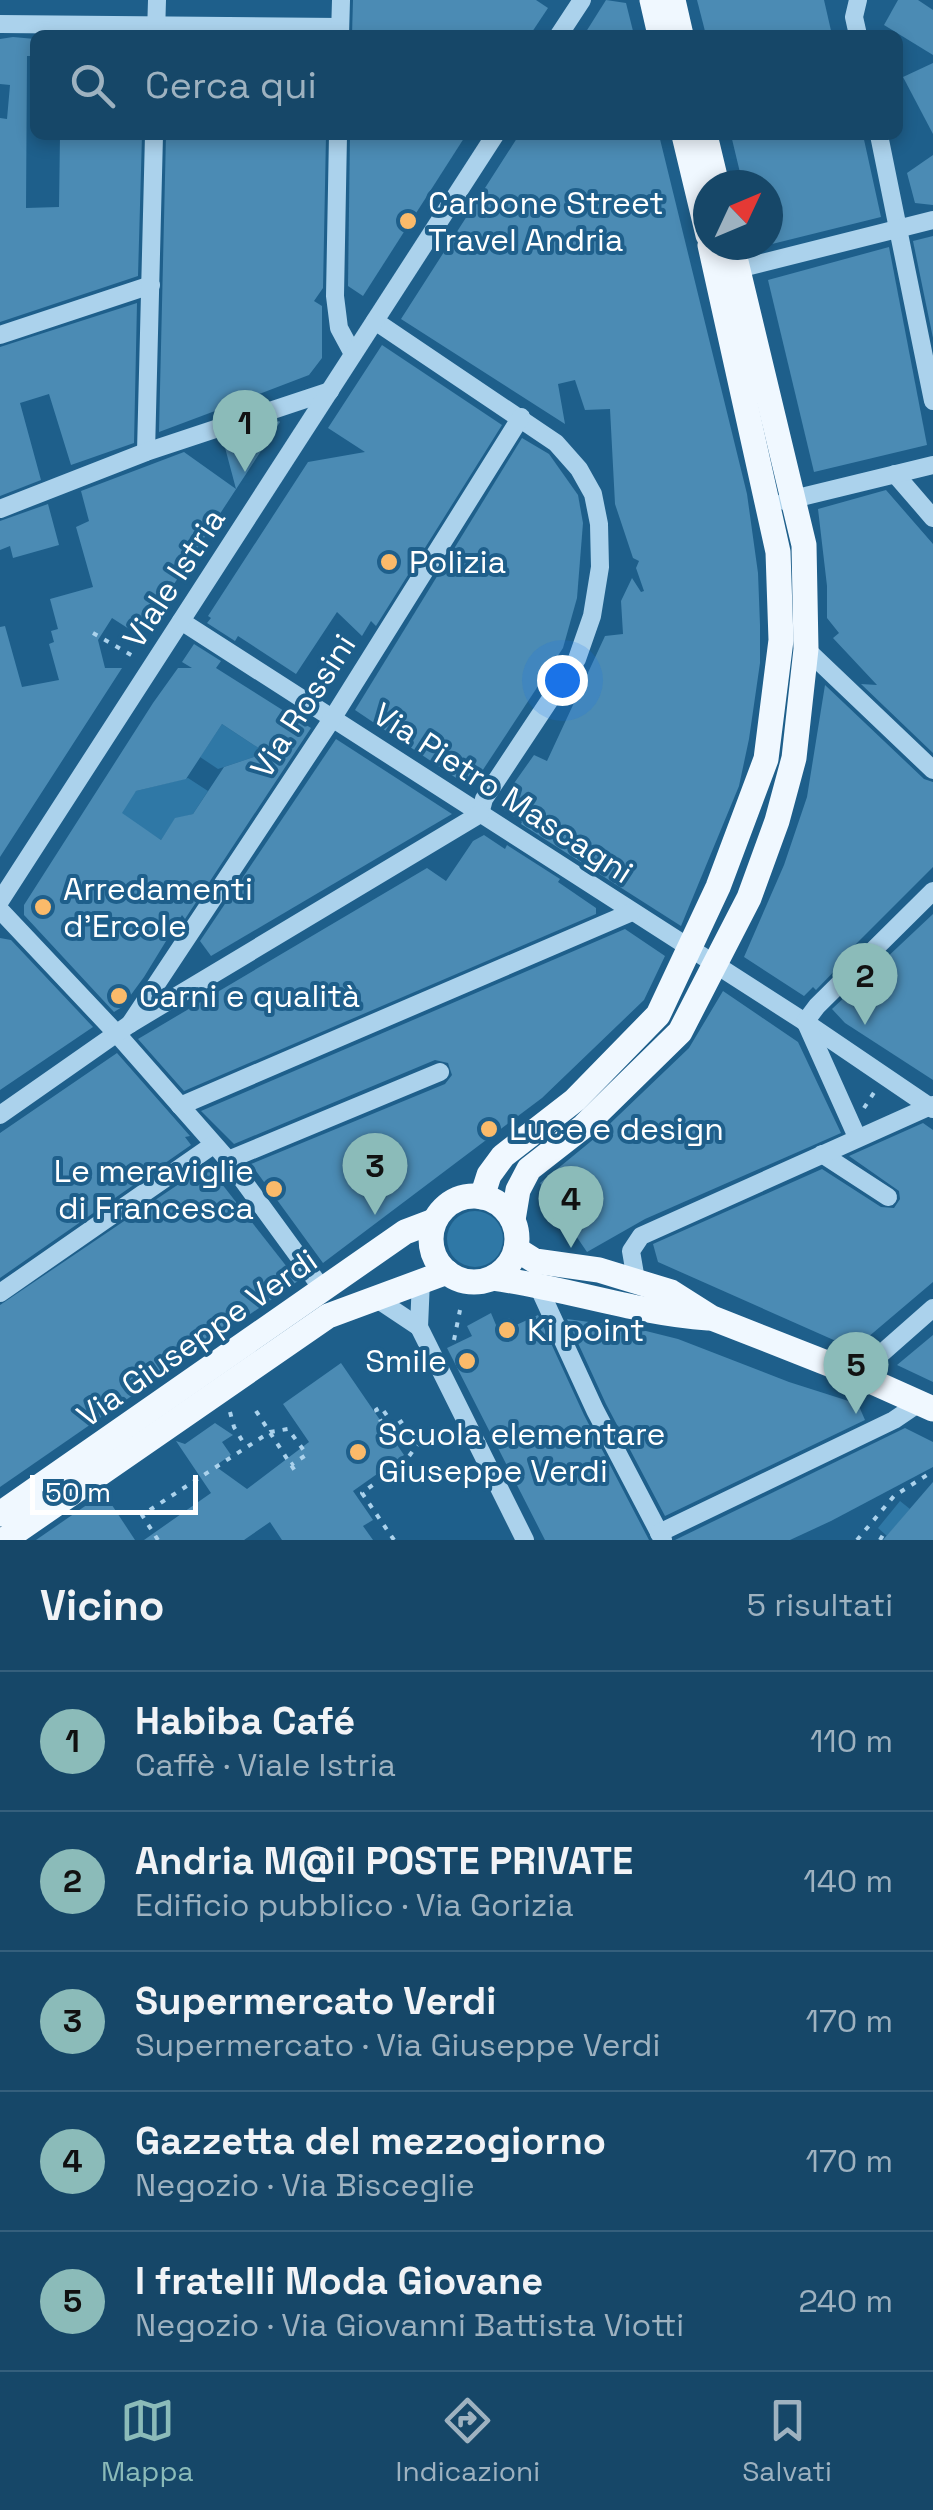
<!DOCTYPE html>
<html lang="it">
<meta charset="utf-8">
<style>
:root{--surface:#164768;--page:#1f4e6e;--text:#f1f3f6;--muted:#9eb2c0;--line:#355f7c;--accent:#8bbbb9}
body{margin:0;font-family:"Space Grotesk",sans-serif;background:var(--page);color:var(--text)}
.compass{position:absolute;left:693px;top:170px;width:90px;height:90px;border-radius:50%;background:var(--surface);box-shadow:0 5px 15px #0003;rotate:46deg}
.scale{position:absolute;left:30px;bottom:25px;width:168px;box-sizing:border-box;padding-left:10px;border:5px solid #fff;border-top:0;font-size:28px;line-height:35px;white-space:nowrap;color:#fff;-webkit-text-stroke:8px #1e5f8b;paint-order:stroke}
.you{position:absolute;left:562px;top:680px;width:35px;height:35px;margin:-25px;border:8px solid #fff;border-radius:50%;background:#1a73e8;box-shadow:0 0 0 15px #1a73e833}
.badge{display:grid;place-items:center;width:65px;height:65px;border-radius:50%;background:var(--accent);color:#111;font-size:32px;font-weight:700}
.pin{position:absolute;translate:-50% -82px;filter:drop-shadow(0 2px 5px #0008)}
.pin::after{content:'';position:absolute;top:52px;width:35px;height:30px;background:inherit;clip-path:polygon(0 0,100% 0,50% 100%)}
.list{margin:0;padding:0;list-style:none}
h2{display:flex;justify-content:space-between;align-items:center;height:130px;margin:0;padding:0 40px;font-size:42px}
h2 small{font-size:32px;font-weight:400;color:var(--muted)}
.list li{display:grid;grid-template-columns:65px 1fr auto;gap:30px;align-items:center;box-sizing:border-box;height:140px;padding:0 40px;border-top:2px solid var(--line)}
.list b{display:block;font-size:38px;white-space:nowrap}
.list p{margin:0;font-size:32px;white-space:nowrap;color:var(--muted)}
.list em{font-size:32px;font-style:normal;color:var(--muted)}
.icon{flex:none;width:55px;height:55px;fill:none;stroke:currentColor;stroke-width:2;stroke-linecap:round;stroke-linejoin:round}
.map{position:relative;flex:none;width:933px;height:1540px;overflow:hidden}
.search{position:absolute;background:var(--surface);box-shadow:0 5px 15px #0003;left:30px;right:30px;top:30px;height:110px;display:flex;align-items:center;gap:25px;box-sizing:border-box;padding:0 35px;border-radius:15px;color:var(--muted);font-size:38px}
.sheet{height:830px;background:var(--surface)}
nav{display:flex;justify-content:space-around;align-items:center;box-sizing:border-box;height:140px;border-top:2px solid var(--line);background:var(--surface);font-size:28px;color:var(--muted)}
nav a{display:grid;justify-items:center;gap:5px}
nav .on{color:var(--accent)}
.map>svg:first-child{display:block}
</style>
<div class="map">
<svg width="933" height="1540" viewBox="0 0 933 1540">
<rect width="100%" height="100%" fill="#1e5f8b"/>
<g fill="#2f78a6">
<path d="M222,724L266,753L218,769L200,757Z"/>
<path d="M188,778L208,791L193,814L175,819L161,840L115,810L136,791Z"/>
<circle cx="475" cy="1239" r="28"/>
<path d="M900,1501L910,1509L887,1536L878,1528Z"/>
</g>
<g fill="#4b8bb4" fill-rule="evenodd">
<path d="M353,0H536L548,8L530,35H352Z"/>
<path d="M606,0L626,3L634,35H584Z"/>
<path d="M697,0H824L832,35H706Z"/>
<path d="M898,0H918L933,10V55L884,25Z"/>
<path d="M13,37L35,39V56H27L26,208L59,207L60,135H142L138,276L0,322V118L7,119L10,85L0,84V39Z"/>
<path d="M933,63V134L903,77Z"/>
<path d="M166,135H326L323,288L314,301L322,306V358L309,375L254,396L259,401L216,416L215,411L159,432Z"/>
<path d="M350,135H466L363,296L348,286Z"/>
<path d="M519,135H659L747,494L758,573L760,625V663L749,739L739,786L681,926L521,824L522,822L498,806L534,755L547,761L605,636L623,634L621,601L632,578L641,592L644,591L636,568L639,561L633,558L615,504L610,409L585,410L575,380L558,384L565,424L401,319Z"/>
<path d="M731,135H863L881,217L768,245V185H743Z"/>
<path d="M933,155V205L915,203L907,173Z"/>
<path d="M933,236V338L913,241Z"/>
<path d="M889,247L927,445L814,472L768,280Z"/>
<path d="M137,303L134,443L71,465L49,394L20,403L41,480L0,496V347Z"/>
<path d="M382,345L502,425L376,626L371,621L362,636L337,612L296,674L238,636L235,641L207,623L211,618L208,616L308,462L365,452L328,428Z"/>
<path d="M279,421L280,422L140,636L112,618L98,640L105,668H122L0,857V627L5,626L22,687L59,680L49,644L54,642L51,631L58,629L50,599L93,587L76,527L89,521L81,491L184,452L236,489L223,440Z"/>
<path d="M522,438L549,454L578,495L583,523L577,598L563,648L471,788L355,710Z"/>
<path d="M886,490L933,544V753L861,684L877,685L833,638L839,633L827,618V586L818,509Z"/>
<path d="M48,504L59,545L13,558L10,546L0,550V521Z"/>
<path d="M194,644L221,661L216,668L311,728L185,919L182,915L144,977L122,1007L114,1012L24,915V905L153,703L178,668H192L182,662ZM222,724L266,753L224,767L193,814L175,818L161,840L122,813L136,791L186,779Z"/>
<path d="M825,685L924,779L933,782V867L842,958L845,960L816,990L813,987L804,996L744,957L784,865L807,797Z"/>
<path d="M336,739L452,814L211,956L200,941Z"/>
<path d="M484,835L505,849L507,845L560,879L558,882L596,908V914L184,1091L138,1039L427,868L446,881L473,841Z"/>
<path d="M933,914V1080L845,1023L832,1009Z"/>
<path d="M625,929L665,956L644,1000L542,1098L323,1263L251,1164L445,1084L452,1075L448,1063L435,1060L234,1144L201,1111Z"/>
<path d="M0,938L11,940L93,1027L0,1090Z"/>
<path d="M723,991L798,1042L841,1133L645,1219L587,1252L540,1183L595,1138L689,1048Z"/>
<path d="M117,1053L190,1136L185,1137L191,1145L0,1278V1133Z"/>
<path d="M923,1123L933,1130V1282L854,1349L658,1262L653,1244L822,1169L881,1207L894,1208L900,1199L899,1191L849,1156Z"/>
<path d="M207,1165L298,1281L0,1487V1305Z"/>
<path d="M491,1313L496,1325L509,1318L514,1326L538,1315L584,1415L649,1540H545L447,1348L472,1336L467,1326Z"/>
<path d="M567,1319L634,1328L678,1339L789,1382L858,1404L865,1420L665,1516L606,1404Z"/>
<path d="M933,1335V1382L897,1365Z"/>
<path d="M341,1363L404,1455L353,1491L373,1520L363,1526L373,1540H282L270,1522L244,1540H144L211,1493L176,1441L185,1444L215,1423L233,1435L222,1442L231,1455L215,1466L247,1489L309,1442L283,1404Z"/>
<path d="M905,1428L933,1442V1467L831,1521L790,1540H675Z"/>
<path d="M933,1482V1540H883Z"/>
<path d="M104,1493L135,1540H36Z"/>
</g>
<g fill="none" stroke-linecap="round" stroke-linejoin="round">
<g stroke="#abd2ec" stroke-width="4" stroke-dasharray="5 8" stroke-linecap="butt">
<path d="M152,603L158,608"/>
<path d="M93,633L133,656"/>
<path d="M864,1108L875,1091"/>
<path d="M454,1340L460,1310"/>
<path d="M256,1411L295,1471"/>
<path d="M230,1412L234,1427L246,1447"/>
<path d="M382,1424L376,1410L381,1407L394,1426"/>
<path d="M388,1431L409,1416"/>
<path d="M158,1540L142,1515L270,1432L288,1429L305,1452L306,1455L291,1465"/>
<path d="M394,1540L362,1493L407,1459L423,1437"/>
<path d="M857,1540L894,1496L927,1475L933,1476"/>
<path d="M880,1540L884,1533"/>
</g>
<g stroke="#abd2ec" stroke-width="18">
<path d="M0,24L340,27"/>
<path d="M156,34L157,0"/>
<path d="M340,35L341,0"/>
<path d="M559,35L582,0"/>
<path d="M858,35L854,17L858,0"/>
<path d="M338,135L335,296L339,328L353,354"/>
<path d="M879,135L933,401"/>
<path d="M730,271L933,220"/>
<path d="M375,321L556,443L579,469L593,494L599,524L600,567L592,616L577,659L484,799L480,814"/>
<path d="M0,335L151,285"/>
<path d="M146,452L154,135"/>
<path d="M895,474L933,518"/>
<path d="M785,501L933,465"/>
<path d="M0,509L146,452L330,391"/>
<path d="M181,621L805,1022L933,1109"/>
<path d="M806,649L933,770"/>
<path d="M0,901L495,135"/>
<path d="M0,910L118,1035L228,1160L323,1290"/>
<path d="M805,1022L817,1006L933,891"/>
<path d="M806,1023L857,1137"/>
<path d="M130,1024L332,719L521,417"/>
<path d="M180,1106L632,912"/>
<path d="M0,1115L130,1024L480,814"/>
<path d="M822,1154L888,1197"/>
<path d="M228,1160L440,1072"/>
<path d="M421,1280L419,1327L525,1540"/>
<path d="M636,1280L631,1251L641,1236L933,1105"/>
<path d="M537,1284L595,1410L663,1540"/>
<path d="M0,1293L213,1145"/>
<path d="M374,1297L419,1327"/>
<path d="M857,1375L933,1308"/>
<path d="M659,1533L894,1420L919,1403"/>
</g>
<g stroke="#f0f8ff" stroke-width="25">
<path d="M652,0L660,35"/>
<path d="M673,0L681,35"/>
<path d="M684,135L708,235"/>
<path d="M705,135L717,185"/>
<circle cx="474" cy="1239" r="43"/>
<path d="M482,1197L489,1175L503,1156L575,1100L658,1015L718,887L766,759L781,640L778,552L710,245"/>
<path d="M513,1220L518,1190L529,1169L584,1126L680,1032L749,898L777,821L794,758L806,649L804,545L732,245"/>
<path d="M516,1249L535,1261L599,1270L671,1292L712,1318L857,1375L933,1409"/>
<path d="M493,1278C565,1288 636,1313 708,1318"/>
<path d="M0,1514L405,1232L434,1221"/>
<path d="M4,1540L328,1316L447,1272"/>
</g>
</g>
<g fill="#faba6a" stroke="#1e5f8b" stroke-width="4">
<circle cx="408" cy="221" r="10"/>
<circle cx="389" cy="562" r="10"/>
<circle cx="43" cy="907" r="10"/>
<circle cx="119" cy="996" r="10"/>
<circle cx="489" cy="1129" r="10"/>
<circle cx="274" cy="1189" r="10"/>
<circle cx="507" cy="1330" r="10"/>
<circle cx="467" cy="1361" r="10"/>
<circle cx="358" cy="1452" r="10"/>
</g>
<g text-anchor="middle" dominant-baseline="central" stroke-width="8" stroke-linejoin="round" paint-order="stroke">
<g font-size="32" fill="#fff" stroke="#1e5f8b" text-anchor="start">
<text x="428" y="203">Carbone Street<tspan x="428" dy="37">Travel Andria</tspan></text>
<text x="409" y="562">Polizia</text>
<text x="63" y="889">Arredamenti<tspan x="63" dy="37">d'Ercole</tspan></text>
<text x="139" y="996">Carni e qualità</text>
<text x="509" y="1129">Luce e design</text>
<text x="254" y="1171" text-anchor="end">Le meraviglie<tspan x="254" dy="37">di Francesca</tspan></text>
<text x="527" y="1330">Ki point</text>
<text x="447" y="1361" text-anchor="end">Smile</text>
<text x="378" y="1434">Scuola elementare<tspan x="378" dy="37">Giuseppe Verdi</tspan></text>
</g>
<g font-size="32" fill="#fff" stroke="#1e5f8b">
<text transform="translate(174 578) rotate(-57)">Viale Istria</text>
<text transform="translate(303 706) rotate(-57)">Via Rossini</text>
<text transform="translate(503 793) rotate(33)">Via Pietro Mascagni</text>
<text transform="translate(197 1338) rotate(-35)">Via Giuseppe Verdi</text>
</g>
</g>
</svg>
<svg class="compass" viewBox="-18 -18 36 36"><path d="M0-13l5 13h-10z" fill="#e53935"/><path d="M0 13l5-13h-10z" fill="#9eb2c0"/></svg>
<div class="scale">50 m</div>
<div class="you"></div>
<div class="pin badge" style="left:245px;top:472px">1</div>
<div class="pin badge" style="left:865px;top:1025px">2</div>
<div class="pin badge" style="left:375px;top:1215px">3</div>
<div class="pin badge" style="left:571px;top:1248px">4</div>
<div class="pin badge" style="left:856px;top:1414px">5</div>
<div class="search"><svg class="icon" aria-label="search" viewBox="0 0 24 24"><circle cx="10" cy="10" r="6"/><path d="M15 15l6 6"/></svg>Cerca qui</div>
</div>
<section class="sheet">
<h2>Vicino<small>5 risultati</small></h2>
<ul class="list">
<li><span class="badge">1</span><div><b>Habiba Café</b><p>Caffè · Viale Istria</p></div><em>110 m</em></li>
<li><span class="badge">2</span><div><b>Andria M@il POSTE PRIVATE</b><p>Edificio pubblico · Via Gorizia</p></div><em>140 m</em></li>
<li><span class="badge">3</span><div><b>Supermercato Verdi</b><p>Supermercato · Via Giuseppe Verdi</p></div><em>170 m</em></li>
<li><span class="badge">4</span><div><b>Gazzetta del mezzogiorno</b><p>Negozio · Via Bisceglie</p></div><em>170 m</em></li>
<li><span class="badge">5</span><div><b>I fratelli Moda Giovane</b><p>Negozio · Via Giovanni Battista Viotti</p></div><em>240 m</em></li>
</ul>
</section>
<nav>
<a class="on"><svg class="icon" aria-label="map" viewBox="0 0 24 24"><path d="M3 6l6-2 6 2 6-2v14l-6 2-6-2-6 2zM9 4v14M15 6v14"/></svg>Mappa</a>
<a><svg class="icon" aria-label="directions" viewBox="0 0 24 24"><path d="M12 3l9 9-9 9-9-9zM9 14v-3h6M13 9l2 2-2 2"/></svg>Indicazioni</a>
<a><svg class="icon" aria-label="saved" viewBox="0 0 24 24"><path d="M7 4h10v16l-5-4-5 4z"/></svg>Salvati</a>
</nav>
